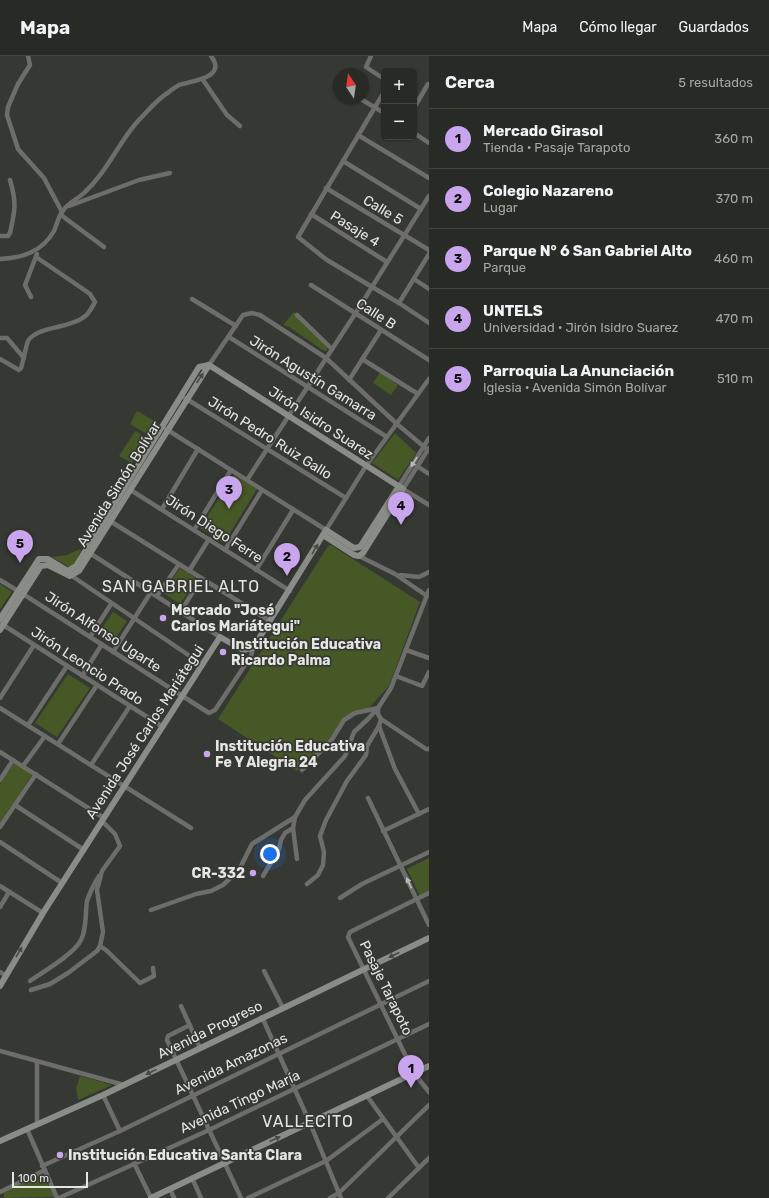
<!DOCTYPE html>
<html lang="es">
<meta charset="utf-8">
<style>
:root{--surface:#282a26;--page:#30322e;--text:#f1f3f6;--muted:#a5a7a7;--line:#444643;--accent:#c9a5ee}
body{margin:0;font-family:Rubik,sans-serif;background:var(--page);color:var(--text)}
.controls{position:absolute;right:12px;top:12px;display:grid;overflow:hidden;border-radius:6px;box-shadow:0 1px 3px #0004}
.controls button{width:36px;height:36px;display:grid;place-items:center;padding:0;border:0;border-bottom:1px solid var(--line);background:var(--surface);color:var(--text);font:20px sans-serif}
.compass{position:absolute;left:333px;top:12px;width:36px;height:36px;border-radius:50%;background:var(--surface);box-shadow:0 1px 3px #0004;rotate:347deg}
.scale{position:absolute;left:12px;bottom:10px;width:76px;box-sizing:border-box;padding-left:4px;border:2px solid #e5e6e3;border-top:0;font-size:11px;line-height:14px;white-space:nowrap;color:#e5e6e3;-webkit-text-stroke:3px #363833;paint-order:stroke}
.you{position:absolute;left:270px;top:798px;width:14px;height:14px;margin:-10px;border:3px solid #fff;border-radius:50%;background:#1a73e8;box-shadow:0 0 0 6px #1a73e833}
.badge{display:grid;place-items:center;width:26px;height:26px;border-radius:50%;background:var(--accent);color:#111;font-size:13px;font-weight:700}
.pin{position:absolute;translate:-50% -33px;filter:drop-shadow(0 1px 2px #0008)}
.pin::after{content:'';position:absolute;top:21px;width:14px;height:12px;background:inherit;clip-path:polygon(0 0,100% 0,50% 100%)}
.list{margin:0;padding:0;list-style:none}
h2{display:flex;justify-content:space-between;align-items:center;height:52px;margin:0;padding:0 16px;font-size:17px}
h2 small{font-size:13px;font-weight:400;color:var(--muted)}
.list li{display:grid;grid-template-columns:26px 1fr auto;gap:12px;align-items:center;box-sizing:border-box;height:60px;padding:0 16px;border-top:1px solid var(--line)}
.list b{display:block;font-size:15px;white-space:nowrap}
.list p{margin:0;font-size:13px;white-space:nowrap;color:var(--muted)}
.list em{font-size:13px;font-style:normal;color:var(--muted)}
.map{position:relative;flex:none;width:429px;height:1142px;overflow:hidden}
header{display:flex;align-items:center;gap:24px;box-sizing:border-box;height:56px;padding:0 20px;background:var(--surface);border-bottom:1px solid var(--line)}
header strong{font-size:19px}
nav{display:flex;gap:22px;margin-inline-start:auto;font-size:14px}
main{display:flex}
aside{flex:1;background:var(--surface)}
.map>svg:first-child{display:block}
</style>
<header>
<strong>Mapa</strong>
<nav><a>Mapa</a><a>Cómo llegar</a><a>Guardados</a></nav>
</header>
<main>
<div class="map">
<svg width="429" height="1142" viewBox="0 0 429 1142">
<rect width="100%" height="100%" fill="#363833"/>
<g fill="#455825">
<path d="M294,256L328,289L327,295H324L289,271L283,269Z"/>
<path d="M380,316L398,329L391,339L373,327Z"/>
<path d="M137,355L158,367L150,380L130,368Z"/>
<path d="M135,375L147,382L132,407L119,400Z"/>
<path d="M395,377L416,397L398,424L372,407Z"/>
<path d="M234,419L257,433L224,487L200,472Z"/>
<path d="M331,489L420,546L389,630L367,654L350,658L325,691L297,715L218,663L328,490Z"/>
<path d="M80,493L81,495L72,511H69L52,501L67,499Z"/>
<path d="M180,512L197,523L180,548L163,537Z"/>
<path d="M0,528L12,536L0,553Z"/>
<path d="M113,556L127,565L112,588L98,578Z"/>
<path d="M68,618L90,632L57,681L35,667Z"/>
<path d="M14,707L32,719L0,768V728Z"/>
<path d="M429,802V837L420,841L407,813Z"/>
<path d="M80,1020L112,1029L78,1044L76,1033Z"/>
<path d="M42,1117L54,1141L4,1142V1135Z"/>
</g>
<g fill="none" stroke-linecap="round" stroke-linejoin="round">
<g stroke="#6d6e6c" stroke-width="4.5">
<path d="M28,0L30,9L18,28L8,51L7,59L18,93L44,122L62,156"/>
<path d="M371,0L366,11L384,23"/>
<path d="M203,24L227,59L240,70"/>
<path d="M384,36L298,181L327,204L399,247L429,267"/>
<path d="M359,42L384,57"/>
<path d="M414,52L428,28"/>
<path d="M414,77L429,87"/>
<path d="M358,79L429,122"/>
<path d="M343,105L421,153"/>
<path d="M326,132L429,194"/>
<path d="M69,150L139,124L170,117"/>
<path d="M311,158L387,206"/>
<path d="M61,159L104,191"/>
<path d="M0,180H8L10,177C15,154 17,148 10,124"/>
<path d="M0,203C22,202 42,196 54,175C57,169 58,161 62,156C67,147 78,143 85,136C107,116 118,87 138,65C148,55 157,43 169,36C172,33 176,31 179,29C191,25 228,22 211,0"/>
<path d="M414,223L429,233"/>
<path d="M311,229L429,304"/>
<path d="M31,241L25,229L37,198"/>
<path d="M192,243L236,270"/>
<path d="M399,247L429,198"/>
<path d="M297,259L332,293"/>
<path d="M229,281L387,381"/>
<path d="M0,282H7L24,302"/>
<path d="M0,303L19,314L21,312C23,306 26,290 28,285C37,270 69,273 84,261C89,258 92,251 95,246L90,238L83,233L36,201"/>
<path d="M362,303L418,338"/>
<path d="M209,309L243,259L252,257L260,259L326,302L397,368L428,394"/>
<path d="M349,324L381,274"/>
<path d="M185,342L346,442"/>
<path d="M166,373L326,474L366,410L429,323"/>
<path d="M429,392L403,433L429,449"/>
<path d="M417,410L429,418"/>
<path d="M247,424L355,258L429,140"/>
<path d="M399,430L429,382"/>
<path d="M129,433L290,535"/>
<path d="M162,453L198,393"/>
<path d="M110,465L270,565"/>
<path d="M194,474L231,414"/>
<path d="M225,494L262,434"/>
<path d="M88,496L220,581"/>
<path d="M359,500L395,518L427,540"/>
<path d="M256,514L293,454"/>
<path d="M189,515L209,483"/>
<path d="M69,518L203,609"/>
<path d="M400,519L419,521L429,516"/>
<path d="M0,524L18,535"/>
<path d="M429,534L391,632L378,652V658L381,663L426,693H429"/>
<path d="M23,538L209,657L215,654L251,600L253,592"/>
<path d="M157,540L179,508"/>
<path d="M181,555L201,523"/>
<path d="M0,567L163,671"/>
<path d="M90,581L111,548"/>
<path d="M406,594L429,602"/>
<path d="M113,596L151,536"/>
<path d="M82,620L102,588"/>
<path d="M396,620L422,630L429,616"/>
<path d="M0,642L34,589"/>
<path d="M0,652L191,772"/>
<path d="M28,669L67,610"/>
<path d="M379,670L395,713L419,758"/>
<path d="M58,688L97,629"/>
<path d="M0,696L104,762"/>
<path d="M91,709L130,650"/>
<path d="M23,710L45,680"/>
<path d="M302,714L331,685L344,664L355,657L378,652"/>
<path d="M0,724L13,704"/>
<path d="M368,742L429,869"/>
<path d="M15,749L84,794"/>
<path d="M295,761L293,772L297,803"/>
<path d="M0,771L36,718"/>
<path d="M383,775L429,753"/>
<path d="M0,786L62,827"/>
<path d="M263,820L279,793L281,784L285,777L293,772"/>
<path d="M307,828L318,819L323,809L324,796L320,780L326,764L347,725L366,699L367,690L379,670L381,663"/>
<path d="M0,830L43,857"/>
<path d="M429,837L350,876L348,881L414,1017L429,1036"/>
<path d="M340,842L362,828L429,796"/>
<path d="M0,851L9,836"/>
<path d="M151,854L196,838L211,835L223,829L239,814L252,788L295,761L305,744L345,700L354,676L368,663L378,652"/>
<path d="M100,890L106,894L140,927L154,920L153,912"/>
<path d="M264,915L283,952"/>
<path d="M0,916L5,919"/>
<path d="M30,925C43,916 74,898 81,884C87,873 85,858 87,845C90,836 94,828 99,820"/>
<path d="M31,934L50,928L68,917L97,895L100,890L103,876L97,834L102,815L120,790L115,778L102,765"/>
<path d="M181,950L200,992"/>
<path d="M262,961L310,1067L341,1142"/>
<path d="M190,969L168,980L167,984L241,1142"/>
<path d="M0,995L124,1029"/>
<path d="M37,1005V1069"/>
<path d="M103,1039L120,1075"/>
<path d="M367,1040L419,1112"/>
<path d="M27,1073L57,1142"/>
<path d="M134,1107L151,1142"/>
<path d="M42,1110L120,1075L429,925"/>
<path d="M192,1122L201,1142"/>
<path d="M170,1133L174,1142"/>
<path d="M0,1136L45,1114"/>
<path d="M59,1142L209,1074L429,968"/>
<path d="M248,1142L326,1105L383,1063"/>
<path d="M330,1142L339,1137L429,1049"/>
<path d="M388,1142L429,1102"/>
</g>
<g stroke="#8a8c88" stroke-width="6">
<path d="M0,563L39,503H48L68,515L76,510L199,311L209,309L403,433L363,497L359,500L354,499L323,479"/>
<path d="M0,574L41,510L48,509L70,520L79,515L209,309"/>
<path d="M0,930L43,857L220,581L243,594L253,592L326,474L354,492L360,491L399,430"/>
<path d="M0,1085L103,1039L429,882"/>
<path d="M151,1142L429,1010"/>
</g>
</g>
<defs><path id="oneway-solid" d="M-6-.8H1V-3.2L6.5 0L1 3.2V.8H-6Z"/></defs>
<g fill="#474944">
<use href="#oneway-solid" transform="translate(200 322) rotate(-56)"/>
<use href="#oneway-solid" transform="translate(315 493) rotate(-59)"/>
<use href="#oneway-solid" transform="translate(19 896) rotate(-59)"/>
<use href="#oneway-solid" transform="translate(394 899) rotate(154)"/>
<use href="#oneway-solid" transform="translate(151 1016) rotate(154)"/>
<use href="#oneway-solid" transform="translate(275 1083) rotate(-25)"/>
</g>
<g fill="#bbbcb9">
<use href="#oneway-solid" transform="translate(414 406) rotate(123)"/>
<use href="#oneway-solid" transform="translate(409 827) rotate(-115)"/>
</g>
<g fill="#c9a5ee" stroke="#363833" stroke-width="1.5">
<circle cx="163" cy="562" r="4"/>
<circle cx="223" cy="596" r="4"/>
<circle cx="207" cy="698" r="4"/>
<circle cx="253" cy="817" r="4"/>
<circle cx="60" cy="1099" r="4"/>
</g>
<g text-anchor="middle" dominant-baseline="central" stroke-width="3.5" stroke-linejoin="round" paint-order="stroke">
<g font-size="14" fill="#e5e6e3" stroke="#363833">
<text transform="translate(383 154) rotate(31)">Calle 5</text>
<text transform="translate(355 173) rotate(32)">Pasaje 4</text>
<text transform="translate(376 258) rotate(33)">Calle B</text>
<text transform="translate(313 322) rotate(32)">Jirón Agustín Gamarra</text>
<text transform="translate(321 367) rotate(33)">Jirón Isidro Suarez</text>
<text transform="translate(270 382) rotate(32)">Jirón Pedro Ruiz Gallo</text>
<text transform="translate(119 428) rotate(-58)">Avenida Simón Bolívar</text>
<text transform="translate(214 473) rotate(33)">Jirón Diego Ferre</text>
<text transform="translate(103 576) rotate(33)">Jirón Alfonso Ugarte</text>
<text transform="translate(87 610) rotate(33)">Jirón Leoncio Prado</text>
<text transform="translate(145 676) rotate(-57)">Avenida José Carlos Mariátegui</text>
<text transform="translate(386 932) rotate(64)">Pasaje Tarapoto</text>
<text transform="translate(210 974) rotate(-26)">Avenida Progreso</text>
<text transform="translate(231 1008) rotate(-26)">Avenida Amazonas</text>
<text transform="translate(240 1046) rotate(-25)">Avenida Tingo María</text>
</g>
<g font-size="14" font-weight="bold" fill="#e5e6e3" stroke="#363833" text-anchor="start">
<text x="171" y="554">Mercado "José<tspan x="171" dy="16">Carlos Mariátegui"</tspan></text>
<text x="231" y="588">Institución Educativa<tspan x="231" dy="16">Ricardo Palma</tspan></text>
<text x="215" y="690">Institución Educativa<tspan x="215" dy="16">Fe Y Alegria 24</tspan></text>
<text x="245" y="817" text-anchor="end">CR-332</text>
<text x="68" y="1099">Institución Educativa Santa Clara</text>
</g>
<g font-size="16" letter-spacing="1" fill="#e5e6e3" stroke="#363833">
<text x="181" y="530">SAN GABRIEL ALTO</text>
<text x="308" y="1065">VALLECITO</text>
</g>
</g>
</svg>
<div class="controls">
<button>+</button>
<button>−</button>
</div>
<svg class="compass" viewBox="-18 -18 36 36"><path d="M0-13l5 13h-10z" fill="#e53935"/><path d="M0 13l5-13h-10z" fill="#a5a7a7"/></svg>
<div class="scale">100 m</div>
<div class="you"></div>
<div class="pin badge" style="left:411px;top:1032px">1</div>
<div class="pin badge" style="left:287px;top:520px">2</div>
<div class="pin badge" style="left:229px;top:453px">3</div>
<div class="pin badge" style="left:401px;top:469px">4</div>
<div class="pin badge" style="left:20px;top:507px">5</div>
</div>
<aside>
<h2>Cerca<small>5 resultados</small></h2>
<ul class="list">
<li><span class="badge">1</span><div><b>Mercado Girasol</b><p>Tienda · Pasaje Tarapoto</p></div><em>360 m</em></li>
<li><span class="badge">2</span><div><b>Colegio Nazareno</b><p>Lugar</p></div><em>370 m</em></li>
<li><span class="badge">3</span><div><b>Parque N° 6 San Gabriel Alto</b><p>Parque</p></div><em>460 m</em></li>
<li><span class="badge">4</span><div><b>UNTELS</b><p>Universidad · Jirón Isidro Suarez</p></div><em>470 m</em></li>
<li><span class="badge">5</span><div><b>Parroquia La Anunciación</b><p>Iglesia · Avenida Simón Bolívar</p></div><em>510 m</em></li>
</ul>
</aside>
</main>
